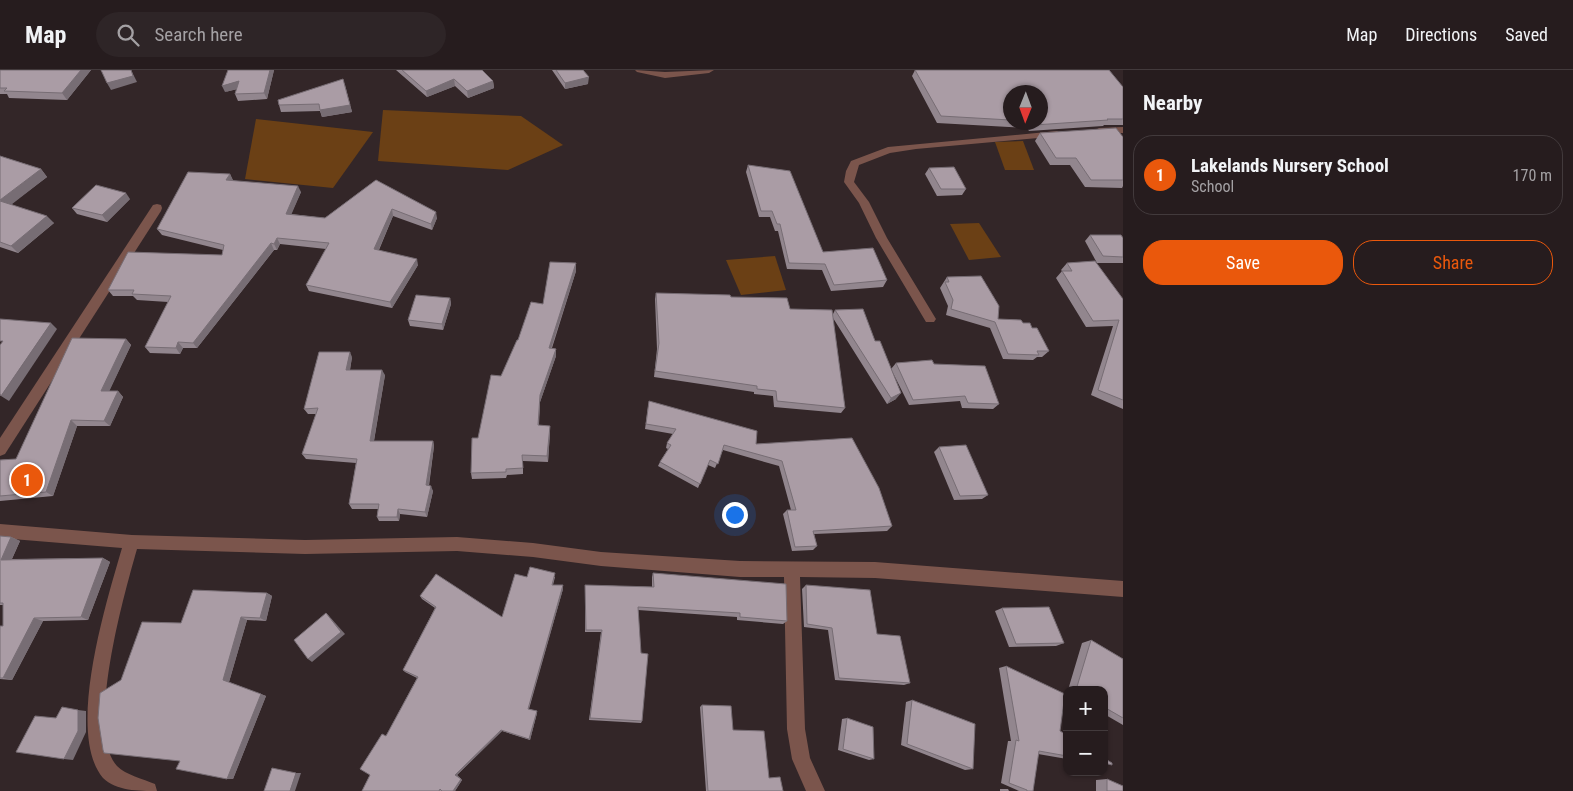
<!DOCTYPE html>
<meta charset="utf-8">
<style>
:root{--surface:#261c1e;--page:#2e2527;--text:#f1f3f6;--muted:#a4a1a4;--line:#423a3c;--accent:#ea580c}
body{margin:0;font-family:"Roboto Condensed",sans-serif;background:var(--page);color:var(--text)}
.controls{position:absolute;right:15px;bottom:15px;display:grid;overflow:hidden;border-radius:10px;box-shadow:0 1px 4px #0004}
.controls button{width:45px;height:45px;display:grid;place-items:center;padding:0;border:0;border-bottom:1px solid var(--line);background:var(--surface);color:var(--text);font:25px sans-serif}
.compass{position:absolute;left:1003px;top:15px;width:45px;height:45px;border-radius:50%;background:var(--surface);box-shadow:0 1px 4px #0004;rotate:181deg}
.you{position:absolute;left:734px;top:444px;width:18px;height:18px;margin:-12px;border:4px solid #fff;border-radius:50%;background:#1a73e8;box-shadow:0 0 0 8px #1a73e833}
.badge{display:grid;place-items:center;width:32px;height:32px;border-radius:50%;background:var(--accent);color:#fff;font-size:16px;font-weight:700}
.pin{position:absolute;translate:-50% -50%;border:2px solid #fff;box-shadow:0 1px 5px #0006}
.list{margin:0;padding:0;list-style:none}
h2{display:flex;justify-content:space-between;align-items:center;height:65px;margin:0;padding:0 20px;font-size:21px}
h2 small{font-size:16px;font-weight:400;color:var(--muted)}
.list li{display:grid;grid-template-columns:32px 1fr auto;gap:15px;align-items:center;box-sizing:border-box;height:80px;margin:0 10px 10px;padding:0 10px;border:1px solid var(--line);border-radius:20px}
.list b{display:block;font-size:19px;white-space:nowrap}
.list p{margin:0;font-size:16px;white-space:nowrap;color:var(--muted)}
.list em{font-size:16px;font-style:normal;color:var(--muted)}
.actions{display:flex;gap:10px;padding:15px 20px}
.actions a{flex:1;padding:11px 0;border:1px solid var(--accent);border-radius:20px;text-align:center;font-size:18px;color:var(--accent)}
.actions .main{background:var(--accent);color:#fff}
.icon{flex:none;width:28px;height:28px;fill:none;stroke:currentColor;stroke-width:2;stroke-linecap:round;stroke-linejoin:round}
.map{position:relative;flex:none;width:1123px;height:721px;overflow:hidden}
header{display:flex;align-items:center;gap:30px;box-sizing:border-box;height:70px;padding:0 25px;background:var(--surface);border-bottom:1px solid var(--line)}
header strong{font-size:24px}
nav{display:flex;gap:28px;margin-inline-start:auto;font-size:18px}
.search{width:350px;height:45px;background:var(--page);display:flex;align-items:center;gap:12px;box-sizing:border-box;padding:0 18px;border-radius:28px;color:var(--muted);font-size:19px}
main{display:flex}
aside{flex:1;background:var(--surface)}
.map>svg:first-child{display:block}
</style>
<header>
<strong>Map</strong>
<div class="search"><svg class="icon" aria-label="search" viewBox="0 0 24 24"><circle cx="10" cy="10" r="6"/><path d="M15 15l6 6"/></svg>Search here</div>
<nav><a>Map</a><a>Directions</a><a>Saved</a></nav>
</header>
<main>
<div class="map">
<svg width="1123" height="721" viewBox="0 0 1123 721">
<rect width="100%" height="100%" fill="#332628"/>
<g fill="#6b4015">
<path d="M383,40L521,46L563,75L508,100L378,91Z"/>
<path d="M256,49L373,62L333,118L245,109Z"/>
<path d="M1023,71L1034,100H1005L995,72Z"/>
<path d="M979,153L1001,187L969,190L950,154Z"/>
<path d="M775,186L786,220L741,225L726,190Z"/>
</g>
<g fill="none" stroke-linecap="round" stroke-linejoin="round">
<g fill="#7b554c" fill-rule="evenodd">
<path d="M635,0L665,2L714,0L709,3L665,8L637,2Z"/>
<path d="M1123,57V63L1099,64L1094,61L1099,58Z"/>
<path d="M1057,61L1062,64L1060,66L916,79L890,83L859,95L854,112L869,132L887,168L936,249L934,252H926L876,168L859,133L844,112L846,101L851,91L888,77Z"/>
<path d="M157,134L161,135L162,138L161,141L5,384L0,386V368L153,135Z"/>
<path d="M0,454L132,465L305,470L457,467L533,473L601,482L740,491L875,492L1123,511V527L875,508L800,507L805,659L810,688L825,721H806L792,689L787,659L784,507H740L601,496L533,487L457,481L305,484L137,479C125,521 85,662 117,696C126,705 143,709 155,714L157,721C139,721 116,721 103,708C65,663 107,530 122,478L0,468Z"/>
</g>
</g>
<g fill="#92868e" fill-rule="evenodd">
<path d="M0,0H91L67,30L9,28L7,24H0Z"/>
<path d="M274,0L267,29L238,31L235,24L237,19L225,22Z"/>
<path d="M396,0H482L493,11L494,18L468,28L455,16L427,27Z"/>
<path d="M552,0H583L588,14L565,19Z"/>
<path d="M915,0L1123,17V55H1104L1103,56L1029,61L1027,58L937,53L912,6ZM1010,22L1040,52H1010Z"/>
<path d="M343,9L352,42L322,47L320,41L281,42L279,35Z"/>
<path d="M1040,63L1123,67V116L1122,118L1085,117L1070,95H1050L1035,71Z"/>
<path d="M0,86L41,99L47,107L11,134L54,153L18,183L0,177Z"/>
<path d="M748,95L823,182L887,210L883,217L831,221L822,200L787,199L778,161H775L770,147H759L746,102Z"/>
<path d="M929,98L966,119L962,125L937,126L925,104Z"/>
<path d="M230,104L233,111L301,122L291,144L325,148L376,110L437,148L432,160L393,146L379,180L418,195L392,238L309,221L306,215L326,179L280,174L277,180H274L197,278H183L180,284L150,283L145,277L168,232L137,230L133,226H113L108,220L222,185L223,180L162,165L157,159Z"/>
<path d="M130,129L107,152L77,144L72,138Z"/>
<path d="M1090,165L1123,168V193H1097L1085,171Z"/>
<path d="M576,193V201L552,278L556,279V286L540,332L539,355L550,362L548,392L523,391V404L507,405L506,408L472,409L471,403L478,368L501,306L543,234Z"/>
<path d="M1067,193L1123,229V339L1091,325L1113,256L1086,257L1056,208L1062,201L1061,200Z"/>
<path d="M947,207L998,249L1023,253L1032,258L1049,281L1042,287H1037L1033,290L1003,289L990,258L946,245L948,236L940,218Z"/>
<path d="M656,223L731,227L790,239L833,244L835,240L896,329L887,334L833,248L845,338L841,343L774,337L773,326L754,324V322L654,307L657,279L655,229Z"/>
<path d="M450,228L451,234L443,260L410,256L408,250Z"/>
<path d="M126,269L131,275L109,321H118L123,327L110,356H77L53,426L0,431V390L16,389Z"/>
<path d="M352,287L350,300L385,305L374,371H433L434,376L429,416L433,421L427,447L400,444L399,451H379L377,447L378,439H352L349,434L356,393L306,389L302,384L316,344H308L304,339Z"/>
<path d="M896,293L934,294L999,334L993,339L962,338L960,331L909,335L891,299Z"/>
<path d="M648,337L756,374L892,456L887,461L814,464L817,476L813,480L792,481L783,444L787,440H791L779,396L723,380L715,398L708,395L698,418L658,396L660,392L668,379L666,378L667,373L673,364L645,359Z"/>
<path d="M939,377L988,425L982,429L954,430L934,382Z"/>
<path d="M0,466L11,467L20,471L12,489L103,488L110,492L88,550L43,551L12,610L0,609V556H3V535H0Z"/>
<path d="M653,503L787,551L783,554L737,550V547L638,540L642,651L641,653L589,650L601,562H585V515L652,517V507Z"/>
<path d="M527,507H555L553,515L563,519L529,639L537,641V643L530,670L502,661L457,705L462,710L455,721H362L370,705L386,666L417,608L405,602L403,600L435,538L422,529L420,526L502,547Z"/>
<path d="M806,515L877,564L910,613L904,615L835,610L828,560L804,557L802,519Z"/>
<path d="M267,523L272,526L266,551L247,550L229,612L266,626L233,709H227L179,691L121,610Z"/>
<path d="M1002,538L1064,573L1056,576L1009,577L995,541Z"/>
<path d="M1091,570L1123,589V655L1104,644V620H1068L1082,573Z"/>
<path d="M1006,596L1060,661L1067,665V689L1038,684L1033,721H1019L1001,713L1008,671H1011L999,598Z"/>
<path d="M912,630L973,699L965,700L901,675L906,632Z"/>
<path d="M702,635L733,660L769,708L783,721H706L700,637Z"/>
<path d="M847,648L874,689L869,690L838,680L842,649Z"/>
<path d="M1107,709L1123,721H1096V710Z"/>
<path d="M1000,719H1008L1009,721H1000Z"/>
</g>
<g fill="#776d74">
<path d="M81,0H91L67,30L62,23Z"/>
<path d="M131,0L137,12L111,20L107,13Z"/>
<path d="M270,0H274L267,29L264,23Z"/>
<path d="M589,7L588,14L565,19V13Z"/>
<path d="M454,9L455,16L427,27L426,21Z"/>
<path d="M239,11L242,18L225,22L222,16Z"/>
<path d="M493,11L494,18L468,28L467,21Z"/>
<path d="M345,15L352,42L322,47L320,40Z"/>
<path d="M41,99L47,107L7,138L0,130Z"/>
<path d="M230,104L233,110L230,117L226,110Z"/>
<path d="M298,116L301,122L289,150L286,144Z"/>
<path d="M126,123L130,129L107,152L102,145Z"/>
<path d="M392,139L393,146L376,186L374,179Z"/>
<path d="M436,142L437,148L432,160L431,154Z"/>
<path d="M47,146L54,153L18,183L11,176Z"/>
<path d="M277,168L280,174L277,180L274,174Z"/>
<path d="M271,173L274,180L197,278L193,273Z"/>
<path d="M417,189L418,195L392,238L390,232Z"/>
<path d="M576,193V201L549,285V278Z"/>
<path d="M450,228L451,234L443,260L442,254Z"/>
<path d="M51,253L57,259L9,331L1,326Z"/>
<path d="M126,269L131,275L107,326L101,321Z"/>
<path d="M178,272L183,278L180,284L176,278Z"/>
<path d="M556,279V286L540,332L538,361V355L540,325Z"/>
<path d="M350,282L352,287L349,305L346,300Z"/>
<path d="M382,300L385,305L373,376L370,371Z"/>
<path d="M118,321L123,327L110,356L104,351Z"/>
<path d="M901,323L896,329L887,334L891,328Z"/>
<path d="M71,350L77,356L53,426L46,422Z"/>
<path d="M550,356V362L548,392L547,386Z"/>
<path d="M433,371L434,376L428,420L426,415Z"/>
<path d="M431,416L433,421L427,447L425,442Z"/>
<path d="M398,439L400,444L399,451L397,447Z"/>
<path d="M11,467L20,471L10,493L1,490Z"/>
<path d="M103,488L110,492L88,550L81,547Z"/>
<path d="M563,515V519L528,640V639Z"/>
<path d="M267,523L272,526L266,551L260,548Z"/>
<path d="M326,543L329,546L345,564L312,592L308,589Z"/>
<path d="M241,547L247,550L229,612L223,610Z"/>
<path d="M34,548L43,551L12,610L3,608Z"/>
<path d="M261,624L266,626L233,709H227Z"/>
<path d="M78,640L86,641V662L73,690L64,689Z"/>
<path d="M537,641V643L530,670L529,669Z"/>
<path d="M501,660L502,661L457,705L462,710L455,721H453L455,705Z"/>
<path d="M296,703H301L295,721H290Z"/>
</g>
<g fill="#aa9ca5" stroke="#776d74">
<path d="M0,0H81L62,23L4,21L7,18H0Z"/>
<path d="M101,0H131L133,6L107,13Z"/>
<path d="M228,0H270L264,23L235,24L239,11L222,16Z"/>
<path d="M402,0H482L493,11L467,21L454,9L426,21Z"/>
<path d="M556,0H583L589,7L565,13Z"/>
<path d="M915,0H1109L1123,17V49H1107L1108,50L1034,55L1032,52H1040V22H1010V50L941,46Z"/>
<path d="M343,9L350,35L320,40L319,34L279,35L278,30Z"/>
<path d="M1116,58L1123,67V110H1091L1076,88H1056L1040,63Z"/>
<path d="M0,86L41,99L0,130Z"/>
<path d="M748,95L790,101L823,182L873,178L887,210L834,215L825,194L789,193L780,154H777L772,141H761Z"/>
<path d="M954,97L966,119H941L929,98Z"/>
<path d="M188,102L230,104L226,110L298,116L286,144L325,148L376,110L436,142L431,154L392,139L374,179L417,189L390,232L306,215L329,173L277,168L274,174L271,173L193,273L178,272L176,278L145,277L171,226L132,224L134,220H108L128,182L222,185L224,175L157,159Z"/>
<path d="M96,115L126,123L102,145L72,138Z"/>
<path d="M0,131L47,146L11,176L0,172Z"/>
<path d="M1090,165H1121L1123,168V187L1103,186Z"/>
<path d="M1095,191L1123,229V330L1098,320L1119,250L1093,251L1062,201H1072L1067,193Z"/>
<path d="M550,192L576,193L549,278L556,279L540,325L538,355L550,356L547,386L522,385L523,398L506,399V402L471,403L472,368H478L491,305L501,306L517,270H518L531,232L543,234Z"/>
<path d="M981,206L999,236L998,249L1021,250L1023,253H1030L1032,258H1037L1049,281H1037L1039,285L1008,284L995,252L951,239L953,230L945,212H949L947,207Z"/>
<path d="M656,223L730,225L731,227L787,228L790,239L832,240L845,338L777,331L776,321L757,319V316L655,301L659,273Z"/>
<path d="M416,225L450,228L442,254L408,250Z"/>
<path d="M863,239L875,271H880L901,323L891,328L835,240Z"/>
<path d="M0,249L51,253L1,326L0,324V275L3,271H0Z"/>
<path d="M72,268L126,269L101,321H118L104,351L71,350L46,422L0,426V390L16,389Z"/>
<path d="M319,282H350L346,300H382L370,371H433L426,415L431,416L425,442L398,439L397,447H377L379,434H349L357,389L302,384L318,338L304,339Z"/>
<path d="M932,290L934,294L985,296L999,334L968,333L965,326L913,330L896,293Z"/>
<path d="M649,331L757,361L756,374L852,368L879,418L892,456L813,461L817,476L795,477L787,440H796L782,391L724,375L718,394L710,390L700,414L660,392L671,375L667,373L676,359L646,354Z"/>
<path d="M966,375L988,425L960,426L939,377Z"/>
<path d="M0,466L11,467L1,490L103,488L81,547L34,548L3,608H0V556H3V533H0Z"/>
<path d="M530,497L555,503L552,515H563L528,639L537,641L529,669L501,660L455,705L461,709L453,721H442L440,719L439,721H362L370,705L360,699L382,664L386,666L418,607L403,600L436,537L420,526L436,504L502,547L515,504L527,507Z"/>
<path d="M653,503L786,514L787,551L740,547V543L638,537L641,583L648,584L642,651L590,648L602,560H586L585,515L654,517Z"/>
<path d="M806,515L870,520L877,564L900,566L910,613L839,608L832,558L807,554Z"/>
<path d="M193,520L267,523L260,548L241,547L223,610L261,624L227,709L176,699L180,691L104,683L103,680L98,648L100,623L121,610L142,552L181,553Z"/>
<path d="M1049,537L1064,573L1016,574L1002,538Z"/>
<path d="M326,543L341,562L308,589L294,570Z"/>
<path d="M1091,570L1123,589V648L1104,637V620H1076Z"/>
<path d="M1006,596L1065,624L1060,661L1067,665V686L1039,681L1033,721H1027V720L1009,713L1016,670L1019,671Z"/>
<path d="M912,630L975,654L973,699L907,674Z"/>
<path d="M702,635L731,636L733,660L764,661L769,708L780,707L783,721H708Z"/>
<path d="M62,637L78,640V661L64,689L16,682L35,646L56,648Z"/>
<path d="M847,648L873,657L874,689L843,679Z"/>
<path d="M1104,688L1112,693V695L1104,693Z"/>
<path d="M272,698L296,703L290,721H264Z"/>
<path d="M1107,709L1123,716V721H1107Z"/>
</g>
</svg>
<div class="controls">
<button>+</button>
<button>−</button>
</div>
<svg class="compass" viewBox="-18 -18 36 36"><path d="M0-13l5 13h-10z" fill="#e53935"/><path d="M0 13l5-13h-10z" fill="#a4a1a4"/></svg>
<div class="you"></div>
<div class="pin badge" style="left:27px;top:410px">1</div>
</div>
<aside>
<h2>Nearby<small></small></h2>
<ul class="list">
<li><span class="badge">1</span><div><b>Lakelands Nursery School</b><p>School</p></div><em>170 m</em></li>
</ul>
<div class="actions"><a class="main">Save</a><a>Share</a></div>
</aside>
</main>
